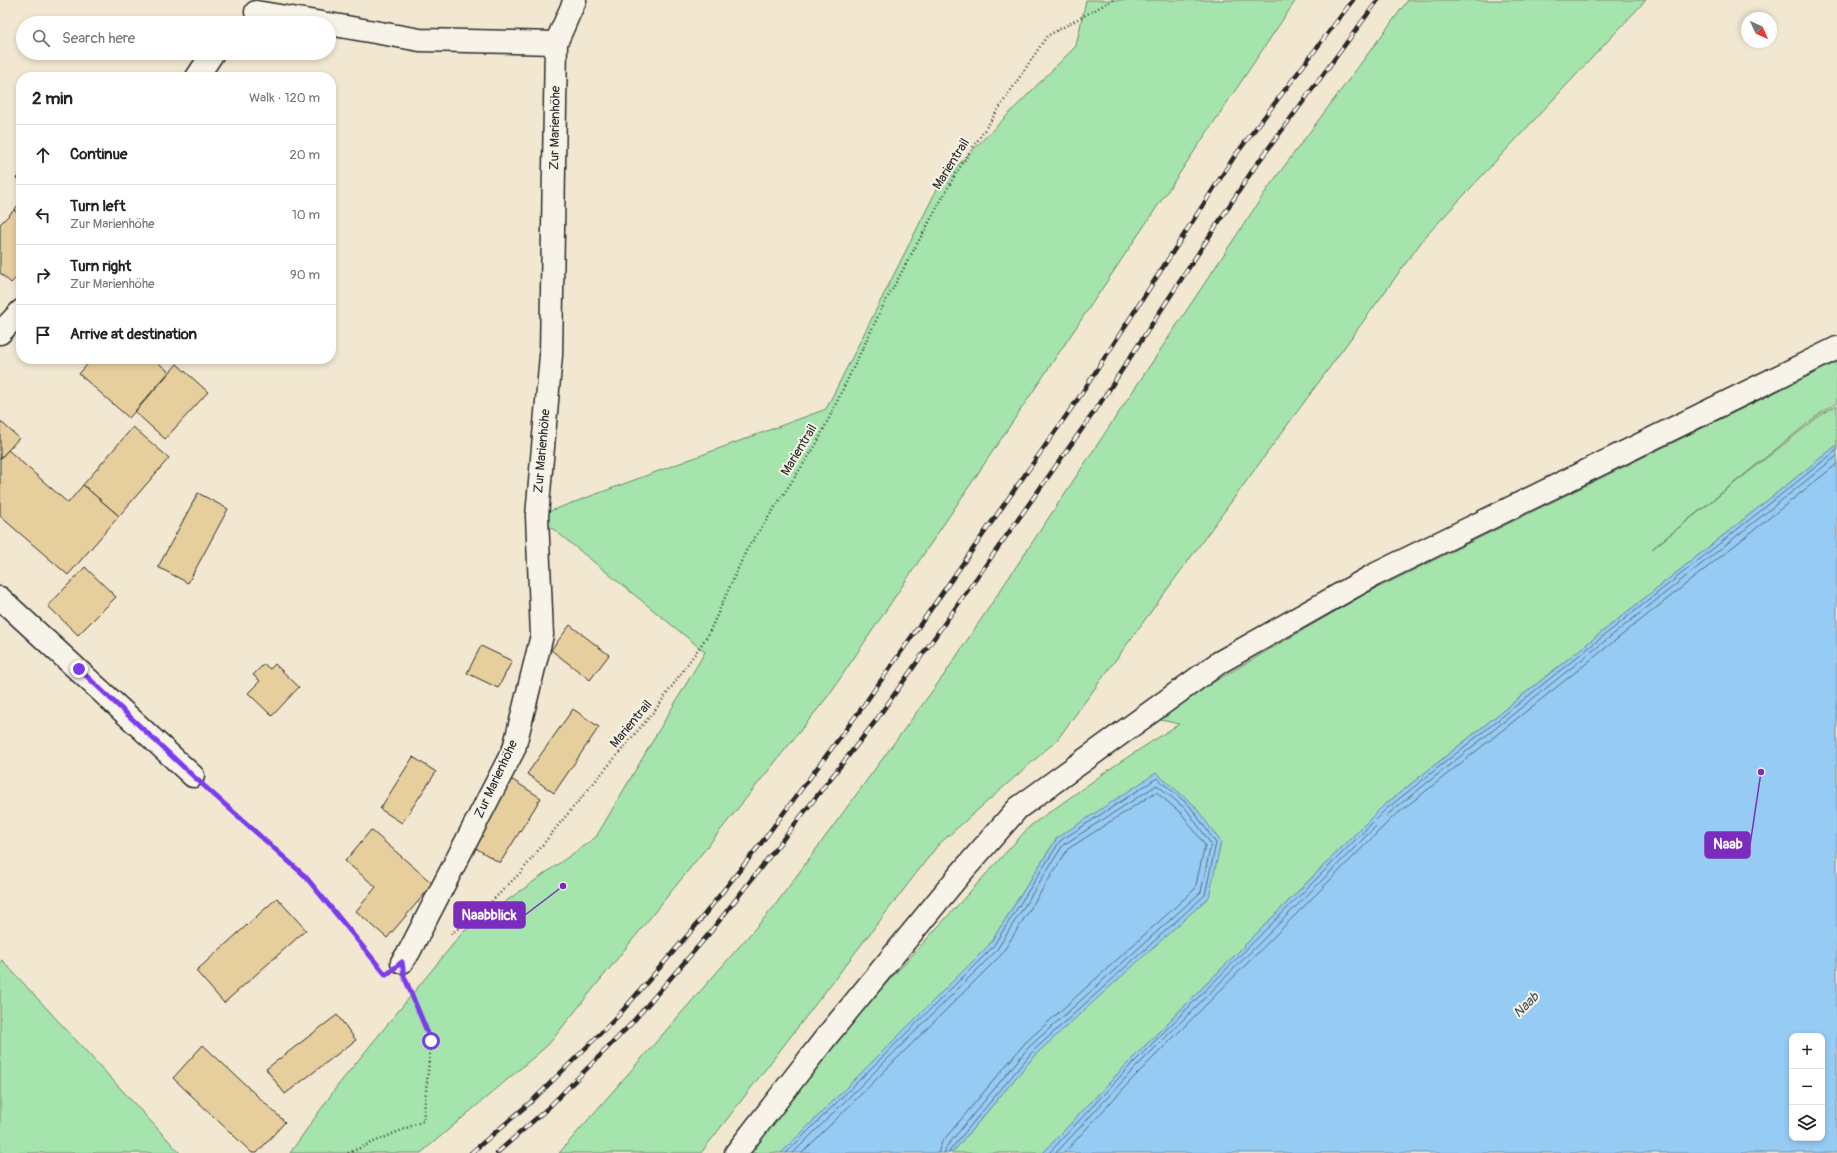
<!DOCTYPE html>
<meta charset="utf-8">
<style>
:root{--surface:#fff;--page:#f2f2f2;--text:#222;--muted:#767676;--line:#e0e0e0}
body{margin:0;font-family:Pangolin,sans-serif;background:var(--page);color:var(--text)}
.controls{position:absolute;right:12px;bottom:12px;display:grid;overflow:hidden;border-radius:8px;box-shadow:0 2px 6px #0003}
.controls button{width:36px;height:36px;display:grid;place-items:center;padding:0;border:0;border-bottom:1px solid var(--line);background:var(--surface);color:var(--text);font:20px sans-serif}
.compass{position:absolute;left:1741px;top:12px;width:36px;height:36px;border-radius:50%;background:var(--surface);box-shadow:0 2px 6px #0003;rotate:135deg}
.stop{position:absolute;width:12px;height:12px;margin:-9px;border:3px solid #7c3aed;border-radius:50%;background:#fff}
.stop.end{background:#7c3aed;border-color:#fff;box-shadow:0 1px 4px #0008}
.list{margin:0;padding:0;list-style:none}
h2{display:flex;justify-content:space-between;align-items:center;height:52px;margin:0;padding:0 16px;font-size:17px}
h2 small{font-size:13px;font-weight:400;color:var(--muted)}
.list li{display:grid;grid-template-columns:26px 1fr auto;gap:12px;align-items:center;box-sizing:border-box;height:60px;padding:0 16px;border-top:1px solid var(--line)}
.list b{display:block;font-size:15px;white-space:nowrap}
.list p{margin:0;font-size:13px;white-space:nowrap;color:var(--muted)}
.list em{font-size:13px;font-style:normal;color:var(--muted)}
.icon{flex:none;width:22px;height:22px;fill:none;stroke:currentColor;stroke-width:2;stroke-linecap:round;stroke-linejoin:round}
.map{position:relative;flex:none;width:1837px;height:1153px;overflow:hidden}
.search{position:absolute;background:var(--surface);box-shadow:0 2px 6px #0003;left:16px;top:16px;width:320px;height:44px;display:flex;align-items:center;gap:10px;box-sizing:border-box;padding:0 14px;border-radius:22px;color:var(--muted);font-size:15px}
.panel{position:absolute;background:var(--surface);box-shadow:0 2px 6px #0003;left:16px;top:72px;width:320px;height:292px;border-radius:16px}
.map>svg:first-child{display:block}
</style>
<div class="map">
<svg width="1837" height="1153" viewBox="0 0 1837 1153">
<rect width="100%" height="100%" fill="#f2e8d2"/>
<filter id="ink" filterUnits="userSpaceOnUse"><feTurbulence type="fractalNoise" baseFrequency=".025" numOctaves="2"/><feDisplacementMap in="SourceGraphic" scale="8" xChannelSelector="R" yChannelSelector="G"/><feConvolveMatrix kernelMatrix="1 2 1 2 8 2 1 2 1" color-interpolation-filters="sRGB"/></filter>
<g filter="url(#ink)">
<g fill="#a5e4ac" stroke="#68886c">
<path d="M1086,0H1296L829,695L548,1045L421,1153H290L338,1085L463,932L596,837L705,652L537,516L826,409L940,183L1076,46Z"/>
<path d="M1408,0H1646L1425,237L1057,740L938,845L701,1153H559L773,908L944,675L1268,188Z"/>
<path d="M1837,362V403L1818,415L1652,549L1818,417L1837,405V445L1382,807L1126,1065L1043,1153H952L1036,1054L1057,838L989,945L781,1153H748L872,999L1030,826L1117,764L1179,724L1152,718L1365,594Z"/>
<path d="M2,960L180,1153H0V962Z"/>
</g>
<g fill="#96cbf4" stroke="#6b8ba4" fill-rule="evenodd">
<path d="M1837,445V1153H1043L1126,1065L1382,807ZM1792,1036H1822V1138H1792Z"/>
<path d="M1156,773L1193,804L1221,842L1209,897L1036,1054L952,1153H781L989,945L1057,838Z"/>
</g>
<g fill="none" stroke-linecap="round" stroke-linejoin="round">
<g stroke="#566b7b" stroke-width="1">
<path d="M786,1153L992,948L1060,841L1157,778L1190,806L1216,843L1205,895L1033,1051L951,1149L949,1153"/>
<path d="M793,1153L996,951L1063,845L1157,785L1187,810L1211,844L1201,892L1029,1047L947,1146L944,1153"/>
<path d="M802,1153L1001,955L1068,849L1156,792L1182,814L1205,845L1195,889L1025,1043L942,1142L938,1153"/>
<path d="M1049,1153L1129,1067L1385,810L1837,450"/>
<path d="M1056,1153L1132,1071L1388,814L1837,456"/>
<path d="M1064,1153L1136,1075L1392,818L1837,464"/>
</g>
</g>
<g fill="#e7ce9d" stroke="#2b2b2b">
<path d="M21,173V183L16,178Z"/>
<path d="M21,202V217L14,210Z"/>
<path d="M14,210L21,217V273L11,283L0,273V224Z"/>
<path d="M92,359H154L169,372L129,418L79,374Z"/>
<path d="M177,364L208,392L165,439L135,412Z"/>
<path d="M0,421L19,438L0,459Z"/>
<path d="M133,427L169,458L119,516L83,485Z"/>
<path d="M8,450L68,503L83,485L119,516L68,575L0,516V459Z"/>
<path d="M198,493L228,509L188,583L158,567Z"/>
<path d="M85,567L116,597L78,635L48,606Z"/>
<path d="M570,625L609,655L590,680L551,650Z"/>
<path d="M481,646L512,661L498,688L467,673Z"/>
<path d="M264,664L270,669L275,664L299,687L272,716L248,693L260,681L253,675Z"/>
<path d="M573,709L599,727L554,793L527,774Z"/>
<path d="M413,757L436,772L402,823L380,809Z"/>
<path d="M511,779L541,798L500,863L469,844Z"/>
<path d="M371,830L433,884L387,938L356,911L376,887L345,861Z"/>
<path d="M277,898L306,930L224,1003L196,971Z"/>
<path d="M337,1015L356,1040L285,1094L266,1069Z"/>
<path d="M203,1045L285,1122L257,1153H252L173,1078Z"/>
</g>
<g fill="none" stroke-linecap="round" stroke-linejoin="round">
<g stroke="#2b2b2b" stroke-width="25">
<g id="minor">
<path d="M256,12L322,23"/>
<path d="M329,24L420,40L556,43"/>
<path d="M197,77L213,53"/>
<path d="M0,333L21,311"/>
<path d="M0,598L193,776"/>
<path d="M402,962L409,952L514,749L542,635L537,516L551,355L556,43L575,0"/>
<path d="M736,1153L827,1036L961,873L1018,808L1220,662L1374,575L1837,348"/>
</g>
</g>
<g stroke="#2b2b2b" stroke-width="2.5" stroke-dasharray="1 3" stroke-linecap="butt">
<path d="M213,794L305,876L375,961"/>
<path d="M451,934L485,908L521,872L560,823L656,709L708,635L746,551L816,445L883,306L956,173L1047,36L1113,0"/>
<path d="M348,1153L423,1121L431,1041L409,988"/>
</g>
<use href="#minor" stroke="#f7f3e8" stroke-width="22"/>
<g stroke="#2b2b2b" stroke-width="4.5">
<g id="rail">
<path d="M471,1153L532,1101L618,1016L693,929L762,842L861,709L1080,396L1234,157L1353,0"/>
<path d="M497,1153L549,1107L630,1025L708,935L874,723L1099,405L1254,168L1378,0"/>
</g>
</g>
<use href="#rail" stroke="#f7f3e8" stroke-width="3" stroke-dasharray="9" stroke-linecap="butt"/>
</g>
</g>
<g fill="none" stroke-linecap="round" stroke-linejoin="round" filter="url(#ink)">
<path stroke="#7c3aed" stroke-width="5" d="M79,669L193,776L305,876L386,975L402,962L404,976L431,1041"/>
</g>
<g text-anchor="middle" dominant-baseline="central" stroke-width="4" stroke-linejoin="round" paint-order="stroke">
<g font-size="13" fill="#2b2b2b" stroke="#f7f3e8">
<text transform="translate(555 128) rotate(-89)">Zur Marienhöhe</text>
<text transform="translate(951 164) rotate(-58)">Marientrail</text>
<text transform="translate(799 450) rotate(-59)">Marientrail</text>
<text transform="translate(542 451) rotate(-85)">Zur Marienhöhe</text>
<text transform="translate(631 724) rotate(-50)">Marientrail</text>
<text transform="translate(496 779) rotate(-65)">Zur Marienhöhe</text>
</g>
<g font-size="14" font-style="italic" fill="#46535d" stroke="#f7f3e8">
<text transform="translate(1526 1005) rotate(-45)">Naab</text>
</g>
</g>
<path fill="none" stroke="#7b2cbf" stroke-width="1.5" d="M1761 772L1750 845M563 886L525 915"/>
<g fill="#7b2cbf" stroke="#f7f3e8" stroke-width="1.5">
<circle cx="1761" cy="772" r="4"/>
<circle cx="563" cy="886" r="4"/>
</g>
<g fill="#7b2cbf" stroke="#7b2cbf" stroke-width="1.5">
<rect x="1705" y="832" width="45" height="26" rx="4"/>
<rect x="454" y="902" width="71" height="26" rx="4"/>
</g>
<g font-size="14" text-anchor="middle" font-weight="bold" fill="#fff">
<text x="1728" y="849">Naab</text>
<text x="489" y="920">Naabblick</text>
</g>
</svg>
<div class="controls">
<button>+</button>
<button>−</button>
<button><svg class="icon" aria-label="layers" viewBox="0 0 24 24"><path d="M12 4l9 5-9 5-9-5zM3 14l9 5 9-5"/></svg></button>
</div>
<svg class="compass" viewBox="-18 -18 36 36"><path d="M0-13l5 13h-10z" fill="#e53935"/><path d="M0 13l5-13h-10z" fill="#767676"/></svg>
<div class="stop" style="left:431px;top:1041px"></div>
<div class="stop end" style="left:79px;top:669px"></div>
<div class="search"><svg class="icon" aria-label="search" viewBox="0 0 24 24"><circle cx="10" cy="10" r="6"/><path d="M15 15l6 6"/></svg>Search here</div>
<section class="panel">
<h2>2 min<small>Walk · 120 m</small></h2>
<ul class="list">
<li><svg class="icon" aria-label="ahead" viewBox="0 0 24 24"><path d="M12 20V5M6 11l6-6 6 6"/></svg><div><b>Continue</b></div><em>20 m</em></li>
<li><svg class="icon" aria-label="left" viewBox="0 0 24 24"><path d="M17 20v-9H6M10 6l-5 5 5 5"/></svg><div><b>Turn left</b><p>Zur Marienhöhe</p></div><em>10 m</em></li>
<li><svg class="icon" aria-label="right" viewBox="0 0 24 24"><path d="M7 20v-9h11M14 6l5 5-5 5"/></svg><div><b>Turn right</b><p>Zur Marienhöhe</p></div><em>90 m</em></li>
<li><svg class="icon" aria-label="arrive" viewBox="0 0 24 24"><path d="M6 21V4h12l-3 4 3 4H6"/></svg><div><b>Arrive at destination</b></div></li>
</ul>
</section>
</div>
